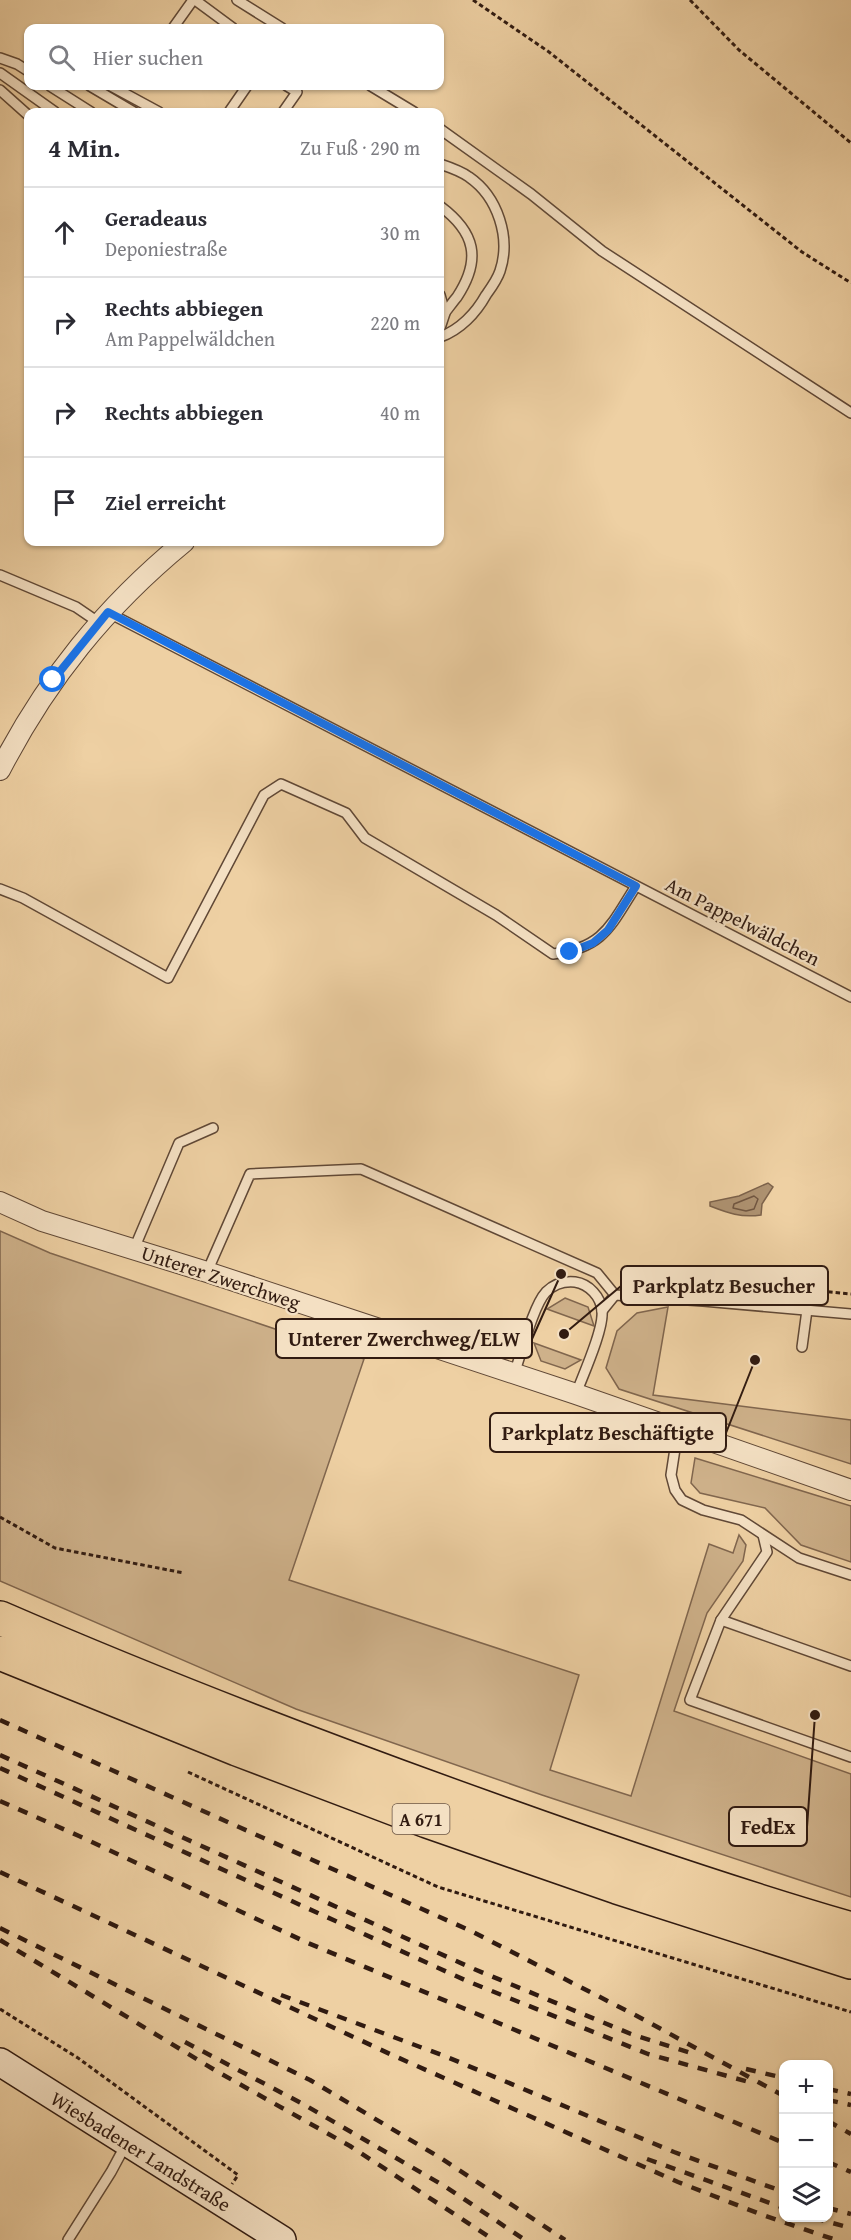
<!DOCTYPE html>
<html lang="de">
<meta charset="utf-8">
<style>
:root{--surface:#fff;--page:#f2f2f3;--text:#2b2b33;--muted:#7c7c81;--line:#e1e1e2}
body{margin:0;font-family:"Gentium Book Plus",serif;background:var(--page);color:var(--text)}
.controls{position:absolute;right:18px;bottom:18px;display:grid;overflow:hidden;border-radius:12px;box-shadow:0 2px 4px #0004}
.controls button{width:54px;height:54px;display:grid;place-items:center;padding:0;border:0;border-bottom:2px solid var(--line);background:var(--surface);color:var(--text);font:30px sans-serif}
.stop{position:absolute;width:18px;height:18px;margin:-14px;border:4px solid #1a73e8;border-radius:50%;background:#fff}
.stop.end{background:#1a73e8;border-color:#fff;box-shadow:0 2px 6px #0008}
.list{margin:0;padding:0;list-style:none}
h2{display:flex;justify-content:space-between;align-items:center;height:78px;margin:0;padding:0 24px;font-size:26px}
h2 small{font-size:20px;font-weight:400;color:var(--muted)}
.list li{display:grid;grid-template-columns:39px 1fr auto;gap:18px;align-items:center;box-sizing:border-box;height:90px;padding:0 24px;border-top:2px solid var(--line)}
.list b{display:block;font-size:22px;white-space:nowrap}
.list p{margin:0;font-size:20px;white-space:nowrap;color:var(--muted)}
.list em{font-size:20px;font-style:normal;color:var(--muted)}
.icon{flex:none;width:33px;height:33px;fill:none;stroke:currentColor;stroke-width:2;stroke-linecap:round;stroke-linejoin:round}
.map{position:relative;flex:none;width:851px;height:2240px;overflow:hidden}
.search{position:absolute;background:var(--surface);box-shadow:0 2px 4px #0004;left:24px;top:24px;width:420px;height:66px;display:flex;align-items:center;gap:15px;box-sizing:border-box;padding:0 21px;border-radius:12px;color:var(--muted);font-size:22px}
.panel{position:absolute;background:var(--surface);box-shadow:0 2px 4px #0004;left:24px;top:108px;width:420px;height:438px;border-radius:12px}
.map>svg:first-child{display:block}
</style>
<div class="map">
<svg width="851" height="2240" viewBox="0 0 851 2240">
<rect width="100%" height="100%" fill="#eed0a3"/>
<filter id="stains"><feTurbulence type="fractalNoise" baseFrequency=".00333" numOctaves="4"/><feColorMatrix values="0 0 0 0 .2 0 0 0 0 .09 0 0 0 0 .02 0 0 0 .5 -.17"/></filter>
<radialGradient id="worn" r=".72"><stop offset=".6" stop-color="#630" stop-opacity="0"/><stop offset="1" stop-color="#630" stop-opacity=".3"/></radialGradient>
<g fill="#ceb18a" stroke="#80664e" stroke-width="1.5">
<path d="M0,1231L50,1253L364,1359L289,1580L579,1675L550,1770L631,1796L709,1544L733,1553L739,1535L746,1545L743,1561L707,1613L674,1711L851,1774V1897L542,1795L296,1709L0,1581Z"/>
<path d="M565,1298L588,1307L594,1326L547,1309Z"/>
<path d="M668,1307L653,1395L851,1420V1464L619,1389L606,1368L617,1331L637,1313Z"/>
<path d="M534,1343L581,1360L565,1369L541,1361Z"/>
<path d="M695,1458L851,1506V1562L801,1545L765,1508L700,1493L691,1483Z"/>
</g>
<path fill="#ae9271" stroke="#7c624b" stroke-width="1.5" d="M768,1183L773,1187L762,1204L761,1215C741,1218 728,1213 710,1206V1202L739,1196Z"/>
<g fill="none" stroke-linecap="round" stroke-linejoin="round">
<path stroke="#705641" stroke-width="1.5" d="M754,1196L758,1199L754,1209L746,1211L733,1208L734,1204Z"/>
<g stroke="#604836" stroke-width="12">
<g id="lane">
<path d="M195,0L233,28"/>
<path d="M237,0L282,28"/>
<path d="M173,28L193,0"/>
<path d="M0,58L17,64L28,71"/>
<path d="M0,73L55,112"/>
<path d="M50,86L91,112"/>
<path d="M90,86L134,112"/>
<path d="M111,86L159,112"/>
<path d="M371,86L414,112"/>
<path d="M0,90L28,115"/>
<path d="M229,112L247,86"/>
<path d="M283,112L297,92L287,86"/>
<path d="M440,129L531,194L602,251L851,413"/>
<path d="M440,164C449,167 461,171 469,177C498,197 511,238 500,271C497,280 491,288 486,295C476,313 460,330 440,337"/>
<path d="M440,206C475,232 482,259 457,297C451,304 446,312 440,318"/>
<path d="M440,295L445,313L440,328"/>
<path d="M0,575L76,607L98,622"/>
<path d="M107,612L851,997"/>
<path d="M0,889L23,898L168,978L264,795L281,784L346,813L365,838L496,915L553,954C604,948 611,925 636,886"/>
<path d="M134,1249L179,1143L213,1128"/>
<path d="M207,1272L250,1174L361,1169L597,1273L615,1295L602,1311"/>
<path d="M615,1295L703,1301L851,1314"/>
<path d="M802,1347L807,1310"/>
<path d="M514,1374C521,1355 533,1306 546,1292C554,1284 565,1281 575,1282C589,1284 601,1297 602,1311C604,1329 583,1375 576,1394"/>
<path d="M678,1429L671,1475L675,1490L682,1500L703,1510L741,1520L799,1558L851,1575"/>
<path d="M763,1535L767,1552L721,1620L690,1700L851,1757"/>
<path d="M721,1620L851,1666"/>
<path d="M68,2240L111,2172L126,2144"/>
</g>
</g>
<g stroke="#604836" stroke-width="22">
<g id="street">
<path d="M0,770C47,679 105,607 184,542"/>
<path d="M0,1202L42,1221L207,1272L576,1394L851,1490"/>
</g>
</g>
<g stroke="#311b11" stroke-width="30">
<path id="secondary" d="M0,2062L282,2240"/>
</g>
<g stroke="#311b11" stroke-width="36">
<g id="highway">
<path d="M0,1618C159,1687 321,1749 483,1807C605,1851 727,1893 851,1929"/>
<path d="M0,1653L237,1749L427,1821L617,1887L851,1962"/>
</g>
</g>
<g stroke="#311b11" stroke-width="3" stroke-dasharray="4.5 3" stroke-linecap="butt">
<path d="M473,0L549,52L802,252L851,283"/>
<path d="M690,0L739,50L851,143"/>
<path d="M637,1282L641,1280L710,1285L714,1277"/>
<path d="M732,1289L744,1284L851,1294"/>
<path d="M0,1517L55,1548L184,1573"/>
<path d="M188,1772L438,1887L851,2012"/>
<path d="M0,2009L78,2058L238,2175L232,2184"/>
</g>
<use href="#lane" stroke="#f4e0c3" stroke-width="9"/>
<use href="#street" stroke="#f4e0c3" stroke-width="20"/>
<use href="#secondary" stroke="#f4e0c3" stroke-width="27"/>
<use href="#highway" stroke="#eed0a3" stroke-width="33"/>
<g stroke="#311b11" stroke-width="4.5" stroke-dasharray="10 10" stroke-linecap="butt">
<path d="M0,1720L471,1931L637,2016L784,2096"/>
<path d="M0,1755L474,1969L631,2034L694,2054"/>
<path d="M0,1768L467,1981L648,2054L749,2082"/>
<path d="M0,1801L79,1836L308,1943L784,2143"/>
<path d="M0,1872L390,2054L678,2182L760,2214L836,2240"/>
<path d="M0,1928L310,2080L439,2157L565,2240"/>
<path d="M0,1940L218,2072L350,2146L494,2240"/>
<path d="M281,1995L447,2057L674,2152L784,2192"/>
<path d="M185,2042L303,2104L446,2187L525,2240"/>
<path d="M746,2069L784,2078"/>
<path d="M828,2089L851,2094"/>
<path d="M828,2100L851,2105"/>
<path d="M828,2121L851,2134"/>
<path d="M647,2159L784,2208"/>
<path d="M828,2162L851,2172"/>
<path d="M828,2208L851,2214"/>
<path d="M814,2218L851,2228"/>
</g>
</g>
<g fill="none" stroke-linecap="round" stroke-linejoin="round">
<path stroke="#1a73e8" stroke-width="8" d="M53,680L108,612L636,886L608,930L593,943L570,952"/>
</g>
<g text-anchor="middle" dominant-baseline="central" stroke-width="4.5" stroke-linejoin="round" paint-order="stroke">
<rect fill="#f4e0c3" stroke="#6c5646" stroke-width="1.5" x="392.5" y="1804" width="57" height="30" rx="4.5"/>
<g font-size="18" font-weight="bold" fill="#311b11">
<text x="421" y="1819">A 671</text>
</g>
<g font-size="20" fill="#311b11" stroke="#f4e0c3">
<text transform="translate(743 921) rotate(27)">Am Pappelwäldchen</text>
<text transform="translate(221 1277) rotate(18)">Unterer Zwerchweg</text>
<text transform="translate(141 2151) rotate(32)">Wiesbadener Landstraße</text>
</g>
</g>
<path fill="none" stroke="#311b11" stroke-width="2" d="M564 1334L621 1286M561 1274L532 1339M755 1360L726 1433M815 1715L807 1827"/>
<g fill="#311b11" stroke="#f4e0c3" stroke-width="2">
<circle cx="564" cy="1334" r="6"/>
<circle cx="561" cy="1274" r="6"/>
<circle cx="755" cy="1360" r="6"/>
<circle cx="815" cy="1715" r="6"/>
</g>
<g fill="#f4e0c3" stroke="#311b11" stroke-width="2">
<rect x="621" y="1266" width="207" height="39" rx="6"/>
<rect x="276" y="1319" width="256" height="39" rx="6"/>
<rect x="490" y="1413" width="236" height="39" rx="6"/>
<rect x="729" y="1807" width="78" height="39" rx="6"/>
</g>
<g font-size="21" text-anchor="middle" font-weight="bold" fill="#311b11">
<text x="724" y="1293">Parkplatz Besucher</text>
<text x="404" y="1346">Unterer Zwerchweg/ELW</text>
<text x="608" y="1440">Parkplatz Beschäftigte</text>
<text x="768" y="1834">FedEx</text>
</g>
<rect width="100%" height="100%" filter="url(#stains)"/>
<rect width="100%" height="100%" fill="url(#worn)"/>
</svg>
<div class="controls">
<button>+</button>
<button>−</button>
<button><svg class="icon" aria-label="layers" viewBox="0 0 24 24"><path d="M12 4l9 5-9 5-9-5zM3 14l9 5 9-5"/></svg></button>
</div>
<div class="stop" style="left:53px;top:680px"></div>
<div class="stop end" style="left:570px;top:952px"></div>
<div class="search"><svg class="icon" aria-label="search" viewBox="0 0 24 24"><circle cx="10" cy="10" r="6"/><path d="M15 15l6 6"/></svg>Hier suchen</div>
<section class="panel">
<h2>4 Min.<small>Zu Fuß · 290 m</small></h2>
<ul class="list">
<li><svg class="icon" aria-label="ahead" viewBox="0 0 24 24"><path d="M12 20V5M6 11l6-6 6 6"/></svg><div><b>Geradeaus</b><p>Deponiestraße</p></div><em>30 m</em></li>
<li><svg class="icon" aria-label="right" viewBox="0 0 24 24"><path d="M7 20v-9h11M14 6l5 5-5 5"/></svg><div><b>Rechts abbiegen</b><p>Am Pappelwäldchen</p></div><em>220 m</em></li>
<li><svg class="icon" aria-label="right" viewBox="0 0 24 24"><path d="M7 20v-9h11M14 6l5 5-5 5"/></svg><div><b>Rechts abbiegen</b></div><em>40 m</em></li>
<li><svg class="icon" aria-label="arrive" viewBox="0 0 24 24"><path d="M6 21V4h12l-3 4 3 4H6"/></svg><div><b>Ziel erreicht</b></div></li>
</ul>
</section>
</div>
